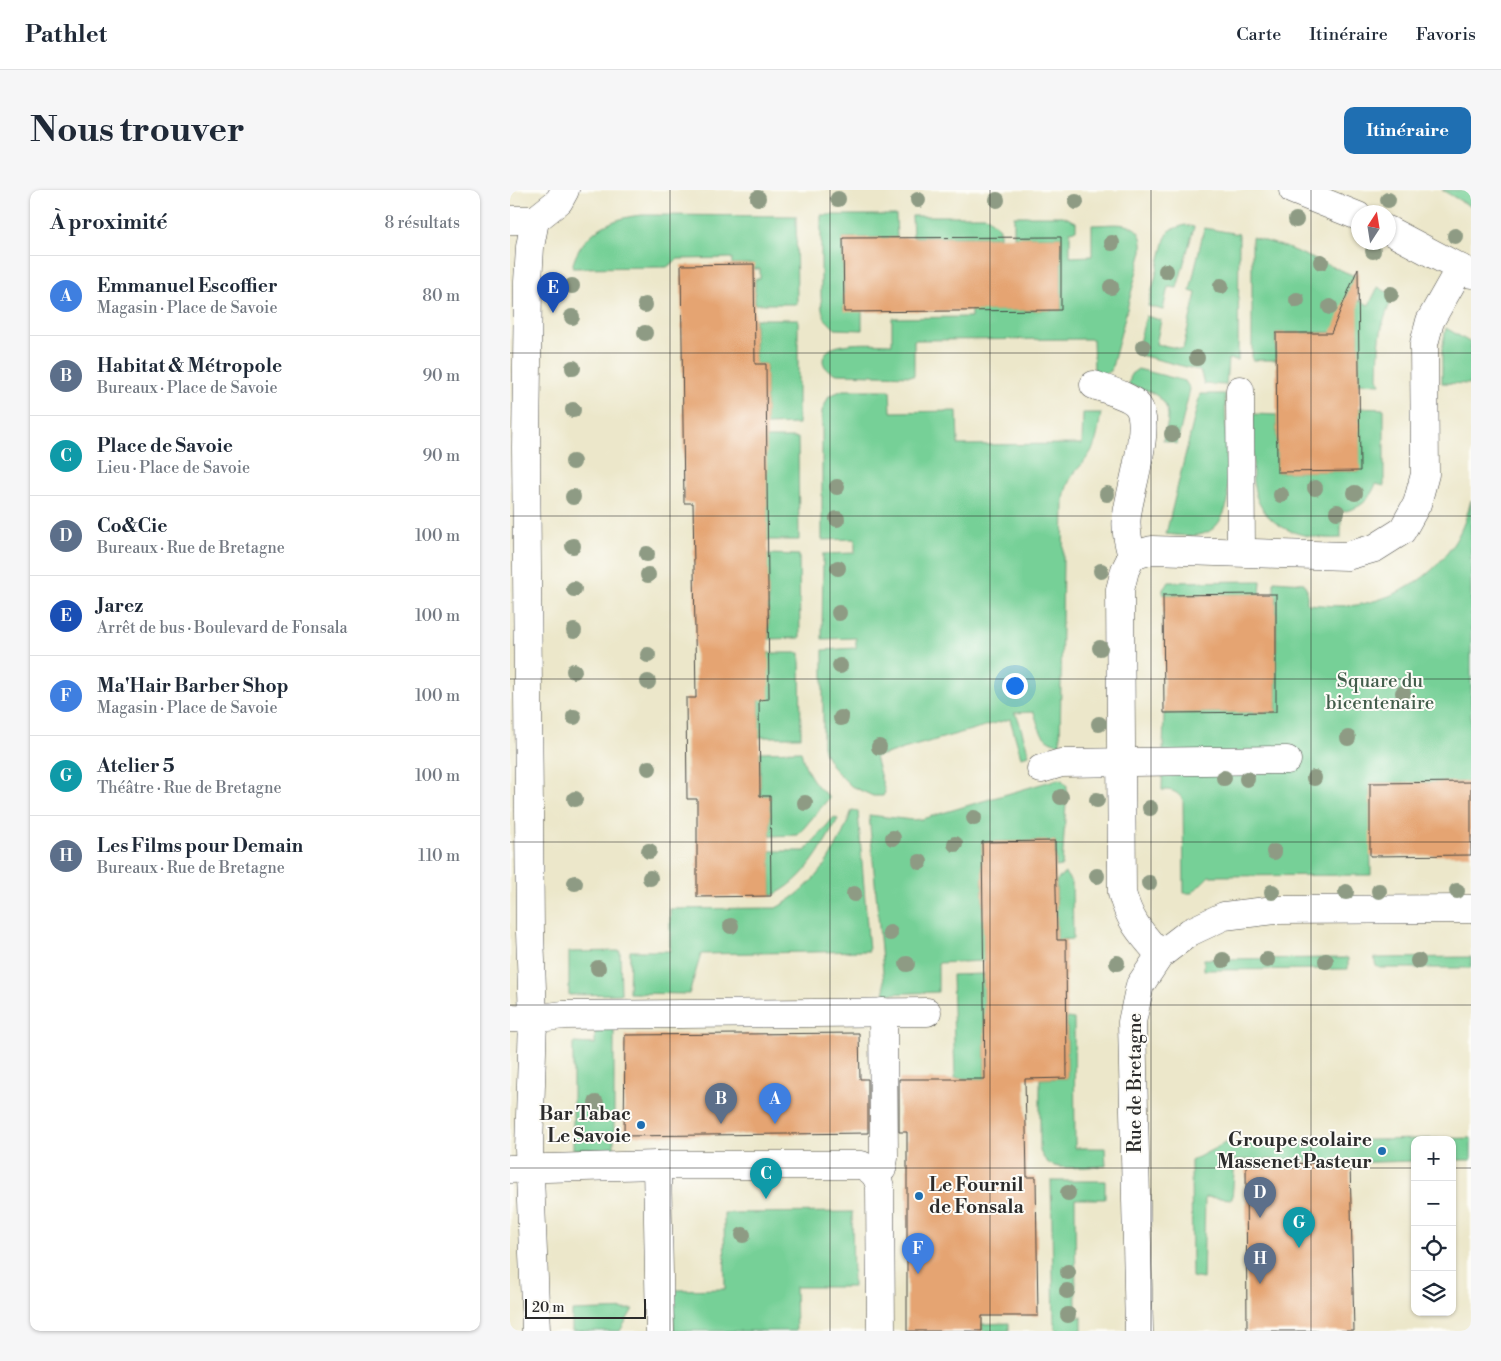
<!DOCTYPE html>
<html lang="fr">
<meta charset="utf-8">
<style>
:root{--surface:#fff;--page:#f6f6f7;--text:#1f2937;--muted:#747a83;--line:#e0e1e3;--accent:#1f6fb2}
body{margin:0;font-family:"Libre Bodoni",serif;background:var(--page);color:var(--text)}
.controls{position:absolute;right:15px;bottom:15px;display:grid;overflow:hidden;border-radius:10px;box-shadow:0 1px 4px #0004}
.controls button{width:45px;height:45px;display:grid;place-items:center;padding:0;border:0;border-bottom:1px solid var(--line);background:var(--surface);color:var(--text);font:25px sans-serif}
.compass{position:absolute;left:841px;top:15px;width:45px;height:45px;border-radius:50%;background:var(--surface);box-shadow:0 1px 4px #0004;rotate:12deg}
.scale{position:absolute;left:15px;bottom:12px;width:121px;box-sizing:border-box;padding-left:5px;border:2px solid #2b2b2b;border-top:0;font-size:14px;line-height:18px;white-space:nowrap;color:#2b2b2b;-webkit-text-stroke:4px #fdfcf7;paint-order:stroke}
.you{position:absolute;left:504px;top:495px;width:18px;height:18px;margin:-12px;border:4px solid #fff;border-radius:50%;background:#1a73e8;box-shadow:0 0 0 8px #1a73e833}
.badge{display:grid;place-items:center;width:32px;height:32px;border-radius:50%;background:var(--accent);color:#fff;font-size:16px;font-weight:700}
.pin{position:absolute;translate:-50% -41px;filter:drop-shadow(0 1px 2px #0008)}
.pin::after{content:'';position:absolute;top:26px;width:18px;height:15px;background:inherit;clip-path:polygon(0 0,100% 0,50% 100%)}
.list{margin:0;padding:0;list-style:none}
h2{display:flex;justify-content:space-between;align-items:center;height:65px;margin:0;padding:0 20px;font-size:21px}
h2 small{font-size:16px;font-weight:400;color:var(--muted)}
.list li{display:grid;grid-template-columns:32px 1fr auto;gap:15px;align-items:center;box-sizing:border-box;height:80px;padding:0 20px;border-top:1px solid var(--line)}
.list b{display:block;font-size:19px;white-space:nowrap}
.list p{margin:0;font-size:16px;white-space:nowrap;color:var(--muted)}
.list em{font-size:16px;font-style:normal;color:var(--muted)}
.icon{flex:none;width:28px;height:28px;fill:none;stroke:currentColor;stroke-width:2;stroke-linecap:round;stroke-linejoin:round}
.map{position:relative;flex:none;width:961px;height:1141px;overflow:hidden;border-radius:10px}
header{display:flex;align-items:center;gap:30px;box-sizing:border-box;height:70px;padding:0 25px;background:var(--surface);border-bottom:1px solid var(--line)}
header strong{font-size:24px}
nav{display:flex;gap:28px;margin-inline-start:auto;font-size:18px}
.intro{display:flex;align-items:center;justify-content:space-between;box-sizing:border-box;height:120px;padding:0 30px}
h1{margin:0;font-size:35px}
.button{padding:12px 22px;border-radius:10px;background:var(--accent);color:#fff;font-size:18px;font-weight:700}
main{display:flex;gap:30px;padding:0 30px}
aside{flex:1;background:var(--surface);border-radius:10px;box-shadow:0 1px 4px #0004}
.map>svg:first-child{display:block}
</style>
<header>
<strong>Pathlet</strong>
<nav><a>Carte</a><a>Itinéraire</a><a>Favoris</a></nav>
</header>
<div class="intro"><h1>Nous trouver</h1><a class="button">Itinéraire</a></div>
<main>
<aside>
<h2>À proximité<small>8 résultats</small></h2>
<ul class="list">
<li><span class="badge" style="background:#3f7fe0">A</span><div><b>Emmanuel Escoffier</b><p>Magasin · Place de Savoie</p></div><em>80 m</em></li>
<li><span class="badge" style="background:#5c6f8a">B</span><div><b>Habitat &amp; Métropole</b><p>Bureaux · Place de Savoie</p></div><em>90 m</em></li>
<li><span class="badge" style="background:#0f9aa8">C</span><div><b>Place de Savoie</b><p>Lieu · Place de Savoie</p></div><em>90 m</em></li>
<li><span class="badge" style="background:#5c6f8a">D</span><div><b>Co&amp;Cie</b><p>Bureaux · Rue de Bretagne</p></div><em>100 m</em></li>
<li><span class="badge" style="background:#1a4fb4">E</span><div><b>Jarez</b><p>Arrêt de bus · Boulevard de Fonsala</p></div><em>100 m</em></li>
<li><span class="badge" style="background:#3f7fe0">F</span><div><b>Ma'Hair Barber Shop</b><p>Magasin · Place de Savoie</p></div><em>100 m</em></li>
<li><span class="badge" style="background:#0f9aa8">G</span><div><b>Atelier 5</b><p>Théâtre · Rue de Bretagne</p></div><em>100 m</em></li>
<li><span class="badge" style="background:#5c6f8a">H</span><div><b>Les Films pour Demain</b><p>Bureaux · Rue de Bretagne</p></div><em>110 m</em></li>
</ul>
</aside>
<div class="map">
<svg width="961" height="1141" viewBox="0 0 961 1141">
<rect width="100%" height="100%" fill="#fdfcf7"/>
<filter id="ink" filterUnits="userSpaceOnUse"><feTurbulence type="fractalNoise" baseFrequency=".02" numOctaves="2"/><feDisplacementMap in="SourceGraphic" scale="10" xChannelSelector="R" yChannelSelector="G"/><feConvolveMatrix kernelMatrix="1 2 1 2 8 2 1 2 1" color-interpolation-filters="sRGB"/></filter>
<filter id="wash" filterUnits="userSpaceOnUse"><feTurbulence type="fractalNoise" baseFrequency=".0096" numOctaves="4" result="noise"/><feDisplacementMap in="SourceGraphic" scale="20" xChannelSelector="R" yChannelSelector="G"/><feGaussianBlur stdDeviation="1.12" result="paint"/><feColorMatrix in="noise" values="0 0 0 0 0 0 0 0 0 0 0 0 0 0 0 0 0 1.4 0 .05"/><feComposite in="paint" operator="in"/></filter>
<g filter="url(#wash)">
<rect width="100%" height="100%" fill="#ece7ca"/>
<g fill="#76d097" stroke="#507e61">
<path d="M932,0H961V17Z"/>
<path d="M133,25L286,26L287,114H245V89H250V79H244V74H222V68L168,69L157,77L62,78C69,44 101,27 133,25Z"/>
<path d="M311,25H386L387,48H333L334,121H352V140L325,139L315,129L312,120L311,106Z"/>
<path d="M402,26H476L490,38V47H403Z"/>
<path d="M504,26H553L566,32V40L560,41V67L582,66V35C605,35 635,27 632,61L601,181L591,186L584,181L583,149L404,150V186L327,184C321,182 314,179 313,171C312,148 367,154 382,154V128L461,127V120H551V47H504Z"/>
<path d="M675,35L684,37L667,98L658,97L653,120L638,116L655,49L660,40Z"/>
<path d="M694,38L729,44L728,170L718,169L716,195L694,194L691,183L688,180L626,164L636,126L651,130L646,154L673,159L686,103L680,101Z"/>
<path d="M742,47L775,57L845,86L837,105L859,115L868,97L884,106C868,136 869,156 868,188L870,194L849,193L848,142L766,143V170H742Z"/>
<path d="M245,129H288V234L256,235V174H245Z"/>
<path d="M936,138L961,153V194L932,193V159Z"/>
<path d="M628,179L675,191L680,199L667,254L653,250C655,243 658,234 658,227C658,205 635,199 619,195L621,184Z"/>
<path d="M333,200H380L381,222L447,221L448,255L572,254L573,223H591C589,234 588,248 583,258C571,281 558,281 554,310L550,554C531,552 529,538 524,522L504,523L508,528L519,565L511,567L500,529L365,567L375,602L373,606H363L341,596L324,579L315,564L313,556V460L346,458V448L312,449L313,364L345,363V349L312,350V221L319,206Z"/>
<path d="M690,204H715L718,311C708,348 690,348 656,344Z"/>
<path d="M849,218L874,219V296L866,294C858,312 851,318 831,322V348C794,350 751,339 744,297C742,290 743,282 743,274C743,258 743,241 743,224L767,225V282L849,281Z"/>
<path d="M256,248H288L289,350H257Z"/>
<path d="M961,310V592L860,593L861,685L699,686L682,703H674L673,610C667,601 662,600 652,600L654,523L766,522V405L764,404V391L794,393L797,400V414C813,415 832,417 847,415C906,404 948,369 961,310Z"/>
<path d="M257,364L289,365L290,448L259,449Z"/>
<path d="M751,391L750,404L653,405V399L659,392Z"/>
<path d="M258,463H290L291,547H249V510Z"/>
<path d="M291,561C294,579 305,597 320,607L288,645L260,646V606H250V562Z"/>
<path d="M548,589L552,590L557,596L552,676L546,677L545,651L472,652L474,771L428,773V802L375,804L359,625L402,630L412,629Z"/>
<path d="M342,620L348,621L359,761L191,764L179,804L119,803L120,761H160V719L266,718C305,698 328,660 342,620Z"/>
<path d="M324,627L328,629C311,659 294,692 261,706L260,661H295Z"/>
<path d="M555,683L562,693L563,749L547,750L546,691Z"/>
<path d="M110,761L111,804L59,805V762Z"/>
<path d="M961,767V778H870L866,776L864,768Z"/>
<path d="M838,768V779L694,780V769Z"/>
<path d="M474,784L475,889L445,888L442,785Z"/>
<path d="M557,828L564,829L565,958H595L596,976C582,976 551,981 540,974C535,971 532,966 530,961V889L557,888Z"/>
<path d="M85,829H104V960L63,959V853L85,854Z"/>
<path d="M961,948V970H942V950H905V971L796,974V969L725,970L722,1009L695,1007L693,1089L682,1087L681,971L715,953Z"/>
<path d="M541,991H595V1009H565L566,1127H572V1141H546L544,1132Z"/>
<path d="M342,1022L343,1097H285L286,1141H164L163,1100L215,1099L214,1023Z"/>
<path d="M123,1119L110,1141H62V1121Z"/>
<path d="M499,1133V1141H472V1134Z"/>
</g>
<g id="blocks">
<g fill="#e5a472">
<path d="M551,47V120L334,122L333,48Z"/>
<path d="M244,74L245,174H256L259,509L249,510L250,606H260L261,706L187,707V609H177L176,508H186L183,313H174L171,75Z"/>
<path d="M848,78L850,281L767,282L766,143H821Z"/>
<path d="M750,404H766V522L654,523L653,405Z"/>
<path d="M961,592V665L860,666V593Z"/>
<path d="M545,651L547,750H556L557,888L515,889L517,987H526L528,1126H472V1141H397V942H389V889H475L472,652Z"/>
<path d="M349,843L350,889H358V943L114,946L115,845Z"/>
<path d="M840,973L844,1141H737L736,974Z"/>
</g>
</g>
</g>
<g filter="url(#ink)">
<use href="#blocks" fill-opacity="0" stroke="#484743" stroke-width="1"/>
<g fill="none" stroke-linecap="round" stroke-linejoin="round">
<g stroke="#484743" stroke-width="29">
<g id="minor">
<path d="M783,0L848,26"/>
<path d="M0,30H25L49,11L55,0"/>
<path d="M25,30L20,57L18,92L16,257L20,742L23,829L19,959L26,1141"/>
<path d="M878,40L961,84"/>
<path d="M584,195C595,199 622,207 628,216C642,236 620,299 617,325C615,339 618,352 622,366"/>
<path d="M730,200L731,362"/>
<path d="M531,579L551,573L777,570"/>
<path d="M650,765C631,743 620,732 612,703L610,400L615,380L622,366L642,360L837,366L865,358L892,341L907,314L915,284L914,154L920,131L950,78"/>
<path d="M0,828L23,829L53,825L417,822"/>
<path d="M147,975L150,1141"/>
<path d="M0,979L147,975H351C363,980 367,985 370,997L371,1141"/>
<path d="M364,983L372,979L374,968L373,822"/>
<path d="M629,1141L622,832L630,795L650,765L680,742L714,726L765,720L961,719"/>
</g>
</g>
<use href="#minor" stroke="#fff" stroke-width="28"/>
</g>
<g fill="#8e9b84">
<circle cx="248" cy="8" r="8"/>
<circle cx="328" cy="9" r="8"/>
<circle cx="408" cy="10" r="8"/>
<circle cx="487" cy="10" r="8"/>
<circle cx="878" cy="10" r="8"/>
<circle cx="566" cy="12" r="8"/>
<circle cx="786" cy="30" r="8"/>
<circle cx="945" cy="46" r="8"/>
<circle cx="602" cy="53" r="8"/>
<circle cx="863" cy="61" r="8"/>
<circle cx="811" cy="72" r="8"/>
<circle cx="656" cy="81" r="8"/>
<circle cx="62" cy="96" r="8"/>
<circle cx="711" cy="96" r="8"/>
<circle cx="601" cy="97" r="8"/>
<circle cx="881" cy="104" r="8"/>
<circle cx="787" cy="110" r="8"/>
<circle cx="135" cy="115" r="8"/>
<circle cx="820" cy="117" r="8"/>
<circle cx="62" cy="127" r="8"/>
<circle cx="135" cy="143" r="8"/>
<circle cx="633" cy="157" r="8"/>
<circle cx="687" cy="168" r="8"/>
<circle cx="63" cy="178" r="8"/>
<circle cx="63" cy="220" r="8"/>
<circle cx="662" cy="244" r="8"/>
<circle cx="63" cy="272" r="8"/>
<circle cx="327" cy="297" r="8"/>
<circle cx="805" cy="298" r="8"/>
<circle cx="845" cy="303" r="8"/>
<circle cx="597" cy="304" r="8"/>
<circle cx="771" cy="305" r="8"/>
<circle cx="63" cy="307" r="8"/>
<circle cx="827" cy="322" r="8"/>
<circle cx="327" cy="329" r="8"/>
<circle cx="63" cy="356" r="8"/>
<circle cx="137" cy="364" r="8"/>
<circle cx="328" cy="378" r="8"/>
<circle cx="591" cy="381" r="8"/>
<circle cx="138" cy="385" r="8"/>
<circle cx="64" cy="399" r="8"/>
<circle cx="329" cy="423" r="8"/>
<circle cx="64" cy="441" r="8"/>
<circle cx="590" cy="458" r="8"/>
<circle cx="138" cy="465" r="8"/>
<circle cx="330" cy="476" r="8"/>
<circle cx="64" cy="481" r="8"/>
<circle cx="138" cy="492" r="8"/>
<circle cx="893" cy="503" r="8"/>
<circle cx="64" cy="527" r="8"/>
<circle cx="331" cy="528" r="8"/>
<circle cx="589" cy="534" r="8"/>
<circle cx="838" cy="548" r="8"/>
<circle cx="369" cy="557" r="8"/>
<circle cx="139" cy="578" r="8"/>
<circle cx="714" cy="588" r="8"/>
<circle cx="804" cy="588" r="8"/>
<circle cx="737" cy="589" r="8"/>
<circle cx="551" cy="607" r="8"/>
<circle cx="65" cy="609" r="8"/>
<circle cx="587" cy="610" r="8"/>
<circle cx="295" cy="613" r="8"/>
<circle cx="640" cy="618" r="8"/>
<circle cx="464" cy="628" r="8"/>
<circle cx="383" cy="648" r="8"/>
<circle cx="445" cy="654" r="8"/>
<circle cx="139" cy="661" r="8"/>
<circle cx="764" cy="662" r="8"/>
<circle cx="410" cy="672" r="8"/>
<circle cx="587" cy="686" r="8"/>
<circle cx="140" cy="688" r="8"/>
<circle cx="65" cy="693" r="8"/>
<circle cx="639" cy="693" r="8"/>
<circle cx="869" cy="701" r="8"/>
<circle cx="947" cy="701" r="8"/>
<circle cx="762" cy="702" r="8"/>
<circle cx="836" cy="702" r="8"/>
<circle cx="344" cy="704" r="8"/>
<circle cx="221" cy="736" r="8"/>
<circle cx="380" cy="743" r="8"/>
<circle cx="713" cy="770" r="8"/>
<circle cx="757" cy="770" r="8"/>
<circle cx="816" cy="771" r="8"/>
<circle cx="908" cy="771" r="8"/>
<circle cx="607" cy="773" r="8"/>
<circle cx="397" cy="774" r="8"/>
<circle cx="88" cy="778" r="8"/>
<circle cx="86" cy="913" r="8"/>
<circle cx="558" cy="1003" r="8"/>
<circle cx="233" cy="1045" r="8"/>
<circle cx="558" cy="1082" r="8"/>
<circle cx="557" cy="1101" r="8"/>
<circle cx="558" cy="1125" r="8"/>
</g>
</g>
<path fill="none" stroke="#2b2b2b" stroke-width="1" stroke-opacity="0.55" d="M160,0V1141M320,0V1141M480,0V1141M641,0V1141M801,0V1141M0,163H961M0,326H961M0,489H961M0,652H961M0,815H961M0,978H905M942,978H961"/>
<g fill="#1f6fb2" stroke="#fdfcf7" stroke-width="2">
<circle cx="131" cy="935" r="5"/>
<circle cx="872" cy="961" r="5"/>
<circle cx="409" cy="1006" r="5"/>
</g>
<g text-anchor="middle" dominant-baseline="central" stroke-width="4" stroke-linejoin="round" paint-order="stroke">
<g font-size="19" fill="#425d4b" stroke="#fdfcf7">
<text x="870" y="491">Square du<tspan x="870" dy="22">bicentenaire</tspan></text>
</g>
<g font-size="19" fill="#2b2b2b" stroke="#fdfcf7">
<text transform="translate(625 893) rotate(-90)">Rue de Bretagne</text>
</g>
<g font-size="19" font-weight="bold" fill="#2b2b2b" stroke="#fdfcf7" text-anchor="end">
<text x="121" y="924">Bar Tabac<tspan x="121" dy="22">Le Savoie</tspan></text>
<text x="862" y="950">Groupe scolaire<tspan x="862" dy="22">Massenet Pasteur</tspan></text>
<text x="419" y="995" text-anchor="start">Le Fournil<tspan x="419" dy="22">de Fonsala</tspan></text>
</g>
</g>
</svg>
<div class="controls">
<button>+</button>
<button>−</button>
<button><svg class="icon" aria-label="locate" viewBox="0 0 24 24"><circle cx="12" cy="12" r="6"/><path d="M12 2v4M12 18v4M2 12h4M18 12h4"/></svg></button>
<button><svg class="icon" aria-label="layers" viewBox="0 0 24 24"><path d="M12 4l9 5-9 5-9-5zM3 14l9 5 9-5"/></svg></button>
</div>
<svg class="compass" viewBox="-18 -18 36 36"><path d="M0-13l5 13h-10z" fill="#e53935"/><path d="M0 13l5-13h-10z" fill="#747a83"/></svg>
<div class="scale">20 m</div>
<div class="you"></div>
<div class="pin badge" style="left:265px;top:934px;background:#3f7fe0">A</div>
<div class="pin badge" style="left:211px;top:934px;background:#5c6f8a">B</div>
<div class="pin badge" style="left:256px;top:1009px;background:#0f9aa8">C</div>
<div class="pin badge" style="left:750px;top:1028px;background:#5c6f8a">D</div>
<div class="pin badge" style="left:43px;top:123px;background:#1a4fb4">E</div>
<div class="pin badge" style="left:408px;top:1084px;background:#3f7fe0">F</div>
<div class="pin badge" style="left:789px;top:1058px;background:#0f9aa8">G</div>
<div class="pin badge" style="left:750px;top:1094px;background:#5c6f8a">H</div>
</div>
</main>
